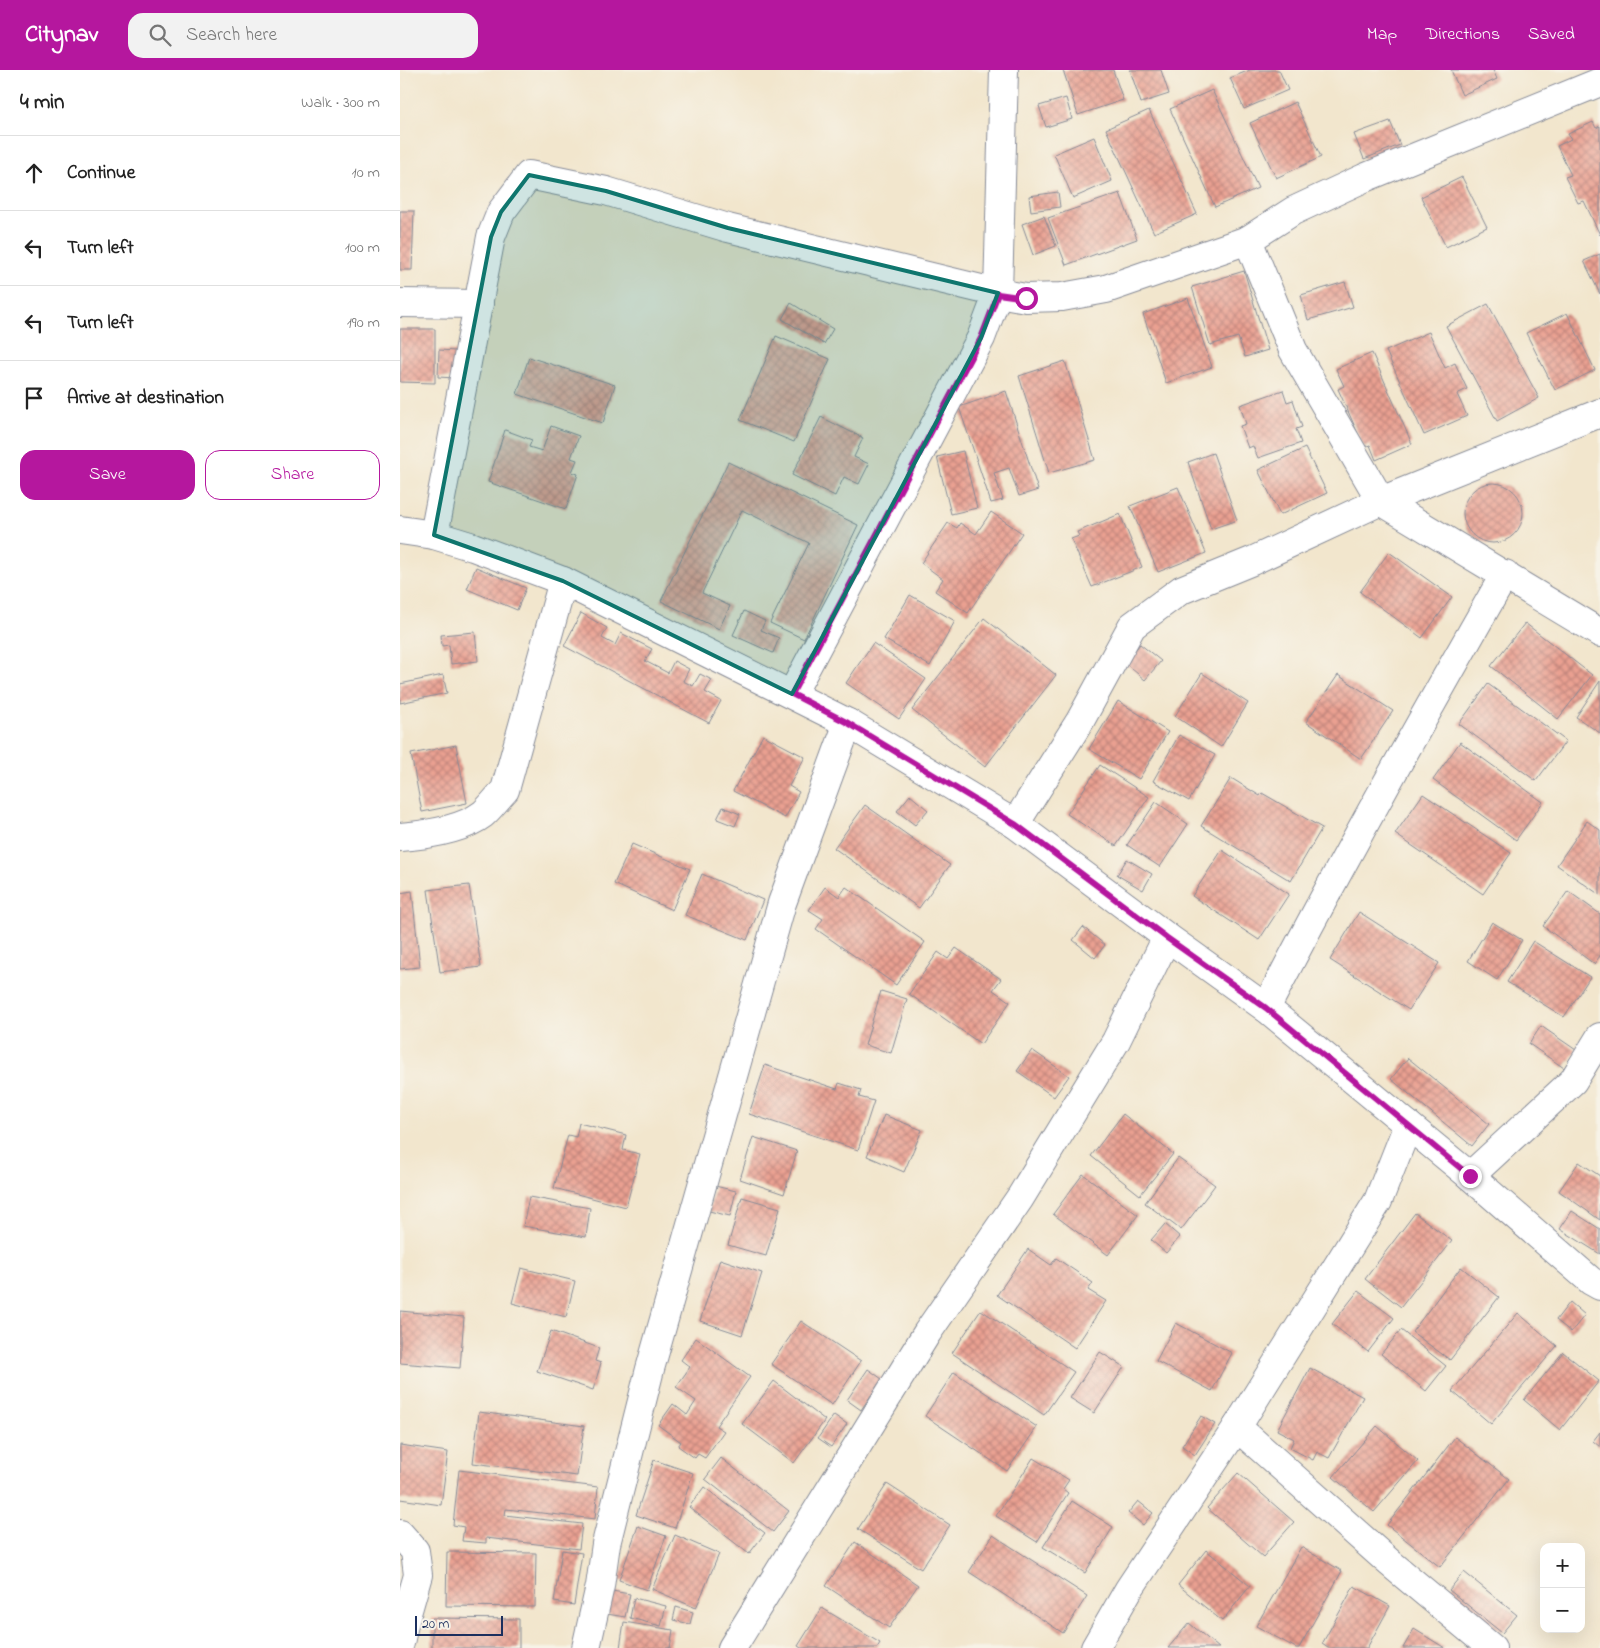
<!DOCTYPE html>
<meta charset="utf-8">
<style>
:root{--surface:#fff;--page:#f2f2f2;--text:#222;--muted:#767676;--line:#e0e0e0;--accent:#b5179e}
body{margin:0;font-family:"Indie Flower",sans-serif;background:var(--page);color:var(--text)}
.controls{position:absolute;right:15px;bottom:15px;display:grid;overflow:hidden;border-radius:10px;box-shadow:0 5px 20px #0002}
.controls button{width:45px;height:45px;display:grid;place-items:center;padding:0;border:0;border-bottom:1px solid var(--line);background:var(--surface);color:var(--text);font:25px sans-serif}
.scale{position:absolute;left:15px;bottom:12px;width:88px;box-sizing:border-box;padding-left:5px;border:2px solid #1b2f5e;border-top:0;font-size:14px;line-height:18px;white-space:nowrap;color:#1b2f5e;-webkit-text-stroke:4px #f7f3e8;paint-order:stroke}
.stop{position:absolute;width:15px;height:15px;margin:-11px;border:4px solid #b5179e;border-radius:50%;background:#fff}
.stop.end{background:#b5179e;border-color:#fff;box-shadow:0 1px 5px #0008}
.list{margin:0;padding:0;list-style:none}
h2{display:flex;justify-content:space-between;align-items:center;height:65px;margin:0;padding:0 20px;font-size:21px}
h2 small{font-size:16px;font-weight:400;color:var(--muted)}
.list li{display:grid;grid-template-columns:32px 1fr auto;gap:15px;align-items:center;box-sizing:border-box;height:75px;padding:0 20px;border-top:1px solid var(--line)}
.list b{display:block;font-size:19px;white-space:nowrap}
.list em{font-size:16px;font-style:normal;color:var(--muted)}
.actions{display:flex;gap:10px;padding:15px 20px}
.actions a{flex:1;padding:11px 0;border:1px solid var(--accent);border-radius:15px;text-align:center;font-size:18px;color:var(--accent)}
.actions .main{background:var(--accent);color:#fff}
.icon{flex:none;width:28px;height:28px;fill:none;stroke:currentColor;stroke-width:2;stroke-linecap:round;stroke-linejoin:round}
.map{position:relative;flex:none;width:1200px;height:1578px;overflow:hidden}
header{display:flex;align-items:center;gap:30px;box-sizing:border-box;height:70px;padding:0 25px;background:var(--accent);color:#fff}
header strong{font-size:24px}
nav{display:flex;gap:28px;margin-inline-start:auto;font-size:18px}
.search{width:350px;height:45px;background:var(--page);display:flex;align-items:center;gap:12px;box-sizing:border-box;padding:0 18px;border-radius:15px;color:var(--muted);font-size:19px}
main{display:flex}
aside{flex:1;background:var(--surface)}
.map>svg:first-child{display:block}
</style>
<header>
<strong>Citynav</strong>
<div class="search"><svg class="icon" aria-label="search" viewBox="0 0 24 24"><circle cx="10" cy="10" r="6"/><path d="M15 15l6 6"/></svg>Search here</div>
<nav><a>Map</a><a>Directions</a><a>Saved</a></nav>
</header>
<main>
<aside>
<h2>4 min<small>Walk · 300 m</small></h2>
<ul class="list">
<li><svg class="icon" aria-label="ahead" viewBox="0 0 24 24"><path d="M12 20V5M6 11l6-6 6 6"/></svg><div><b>Continue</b></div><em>10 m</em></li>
<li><svg class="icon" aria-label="left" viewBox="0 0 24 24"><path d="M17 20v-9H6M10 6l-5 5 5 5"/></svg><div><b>Turn left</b></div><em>100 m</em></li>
<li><svg class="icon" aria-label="left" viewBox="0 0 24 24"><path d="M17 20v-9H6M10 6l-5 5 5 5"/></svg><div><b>Turn left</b></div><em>190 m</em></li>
<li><svg class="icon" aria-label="arrive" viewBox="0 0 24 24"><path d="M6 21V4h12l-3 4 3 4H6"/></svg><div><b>Arrive at destination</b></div></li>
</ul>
<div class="actions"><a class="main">Save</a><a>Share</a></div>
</aside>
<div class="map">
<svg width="1200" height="1578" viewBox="0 0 1200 1578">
<defs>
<pattern id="building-cross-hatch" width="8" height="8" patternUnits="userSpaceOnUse" patternTransform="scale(1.25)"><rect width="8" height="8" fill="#eaa091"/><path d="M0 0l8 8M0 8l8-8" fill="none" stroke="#bd837a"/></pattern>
</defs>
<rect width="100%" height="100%" fill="#f7f3e8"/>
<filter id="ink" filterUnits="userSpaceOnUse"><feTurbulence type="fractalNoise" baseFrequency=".02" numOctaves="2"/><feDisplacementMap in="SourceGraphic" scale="10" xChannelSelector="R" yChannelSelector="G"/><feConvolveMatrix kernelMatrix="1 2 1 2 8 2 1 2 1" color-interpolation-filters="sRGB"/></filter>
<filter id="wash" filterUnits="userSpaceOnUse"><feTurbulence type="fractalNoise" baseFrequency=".0096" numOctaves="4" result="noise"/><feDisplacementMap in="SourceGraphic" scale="20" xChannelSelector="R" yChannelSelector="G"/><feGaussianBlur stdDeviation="1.12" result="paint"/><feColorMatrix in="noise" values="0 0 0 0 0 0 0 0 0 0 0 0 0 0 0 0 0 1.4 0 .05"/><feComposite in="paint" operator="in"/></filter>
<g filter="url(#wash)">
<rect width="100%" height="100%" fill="#f2e6cd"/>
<g id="blocks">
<g fill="url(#building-cross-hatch)">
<path d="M663,0H713L723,30L678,45Z"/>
<path d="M730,0H761L769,24L741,33Z"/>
<path d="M850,0H879L888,20L844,39L830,8Z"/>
<path d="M1051,0H1093L1097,9L1062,25Z"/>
<path d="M812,20L858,118L815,137L770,39Z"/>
<path d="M666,28L672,49L646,57L639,36Z"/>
<path d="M895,32L921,87L876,108L850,53Z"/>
<path d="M749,40L797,144L754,163L706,59Z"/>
<path d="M990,51L1000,75L964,89L954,64Z"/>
<path d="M1193,52L1196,58L1200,56V165L1184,131L1178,133L1165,107L1171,105L1157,76L1171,69L1168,64Z"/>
<path d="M694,67L712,111L673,128L654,84Z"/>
<path d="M1062,107L1087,157L1046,177L1021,127Z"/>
<path d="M658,122L660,137L631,141L629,126Z"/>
<path d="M720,123L737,169L666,195L648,148Z"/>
<path d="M0,141H14L12,200H0Z"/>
<path d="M644,146L656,176L633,185L622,154Z"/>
<path d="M1200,184V224L1184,191Z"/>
<path d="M844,201L868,280L845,287L838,267L810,275L792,217Z"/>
<path d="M945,212L953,237L908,250L901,225Z"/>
<path d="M788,228L812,297L766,313L743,244Z"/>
<path d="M391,233L433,259L424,274L382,249Z"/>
<path d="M1088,234L1139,328L1097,351L1046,256Z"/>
<path d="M1167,243L1195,300L1155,320L1126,263Z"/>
<path d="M0,259H35V313L0,312Z"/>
<path d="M1029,262L1045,298L1055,293L1067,319L1057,324L1067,346L1024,365L986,281Z"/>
<path d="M376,266L430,289L394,372L340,350Z"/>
<path d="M39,280L56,281L55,308L38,307Z"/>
<path d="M972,283L1012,374L976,390L970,375L964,377L938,319L944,316L936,299Z"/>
<path d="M129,287L215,315L203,353L117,324Z"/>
<path d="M665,291L695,390L649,403L619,306Z"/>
<path d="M883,320L887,332L893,330L902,357L896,359L901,373L858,388L853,376L848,378L840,356L846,354L840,335Z"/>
<path d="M606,321L638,420L619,426L609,398L594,403L603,430L591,433L559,337Z"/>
<path d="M421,347L463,368L454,387L469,394L459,414L444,407L435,426L392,405Z"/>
<path d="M151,356L179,366L171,388L177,390L172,402L178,404L166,439L88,412L105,360L132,370L129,377L142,381Z"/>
<path d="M905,378L927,423L880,445L858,400Z"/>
<path d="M563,381L577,438L551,444L537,387Z"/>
<path d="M813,383L837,450L811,459L788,392Z"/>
<path d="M328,392L458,455L404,569L370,553L409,473L342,440L302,523L330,536L319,559L261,531Z"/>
<circle cx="1093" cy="443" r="30"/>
<path d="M778,417L806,483L758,502L730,436Z"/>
<path d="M591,442L622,463L568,543L535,521L543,509L521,493L548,453L557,458L560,453L576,464Z"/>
<path d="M720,444L742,497L692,517L671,469L679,466L677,462Z"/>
<path d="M989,482L1052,527L1022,568L960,522Z"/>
<path d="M76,497L126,518L117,540L67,519Z"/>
<path d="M510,525L555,551L530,596L484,569Z"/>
<path d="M344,541L365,551L361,560L379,568L373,583L333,565Z"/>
<path d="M181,543L207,558L202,568L215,575L221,563L252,579L245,591L268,603L274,591L289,599L283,611L293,616L300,604L312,610L305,622L321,631L309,653L164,576Z"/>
<path d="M584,548L656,605L585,697L512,640Z"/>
<path d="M1125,553L1192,605L1158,649L1091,596Z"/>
<path d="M75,562L78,591L51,594L49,575L42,576L41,565Z"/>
<path d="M473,573L526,609L499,649L446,613Z"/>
<path d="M740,574L761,591L745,610L725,593Z"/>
<path d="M802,603L848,633L821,677L775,646Z"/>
<path d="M43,605L47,623L0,633V614Z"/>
<path d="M938,605L993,641L961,689L906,652Z"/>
<path d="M1200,611V663L1176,647Z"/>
<path d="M1088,614L1166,671L1136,711L1059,654Z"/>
<path d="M718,631L768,662L739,709L689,679Z"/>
<path d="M363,665L405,687L389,716L399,722L385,748L333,721Z"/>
<path d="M779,665L815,685L789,731L753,711Z"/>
<path d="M1060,672L1143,732L1116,770L1033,710Z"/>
<path d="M56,675L67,733L22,742L11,684Z"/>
<path d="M700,695L749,727L716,776L667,744Z"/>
<path d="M831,708L860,726L862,723L922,758L891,811L801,756Z"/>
<path d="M1023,724L1111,783L1083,824L995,764Z"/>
<path d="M510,725L528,740L515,755L497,741Z"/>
<path d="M756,732L788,754L760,797L727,775Z"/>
<path d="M465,735L550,795L519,838L434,778Z"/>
<path d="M323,737L340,744L335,756L317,749Z"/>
<path d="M1187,751L1200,760V825L1157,795Z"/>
<path d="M232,774L290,799L272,840L214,814Z"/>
<path d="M822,780L889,824L859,870L792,826Z"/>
<path d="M727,789L752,804L743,820L717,805Z"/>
<path d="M302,804L363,830L347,870L285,845Z"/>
<path d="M69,815L81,897L40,902L28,820Z"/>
<path d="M425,817L439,827L446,817L525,872L496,915L416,859L423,849L409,840Z"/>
<path d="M12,821L20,897L0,899V823Z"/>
<path d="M1168,821L1200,844V886L1194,894L1143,856Z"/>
<path d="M959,842L1039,893L1009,940L930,890Z"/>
<path d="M1092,852L1122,870L1097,910L1068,891Z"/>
<path d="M683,857L705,875L695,888L673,870Z"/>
<path d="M1133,871L1190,907L1164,947L1107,912Z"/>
<path d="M556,878L601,909L593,920L610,932L581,974L509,924L538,882L548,889Z"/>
<path d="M481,921L507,929L491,983L465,975Z"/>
<path d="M1141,956L1176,980L1164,998L1129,974Z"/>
<path d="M632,980L669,1006L654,1027L617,1001Z"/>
<path d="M1008,988L1089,1054L1072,1076L991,1009Z"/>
<path d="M365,995L437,1019L439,1013L461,1020L459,1027L474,1031L458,1080L349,1044Z"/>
<path d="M723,1044L773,1084L740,1125L691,1086Z"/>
<path d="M484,1045L522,1060L504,1102L467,1086Z"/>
<path d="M179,1053L226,1065L223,1080L240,1084L226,1137L154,1118L168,1065L176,1067Z"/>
<path d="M353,1067L397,1081L384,1124L340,1109Z"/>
<path d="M778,1088L815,1115L781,1160L745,1133Z"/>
<path d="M1179,1092L1200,1106V1150L1159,1121Z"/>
<path d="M683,1104L738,1145L708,1185L653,1144Z"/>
<path d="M315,1116L336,1121L330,1146L309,1141Z"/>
<path d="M129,1127L190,1138L186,1167L123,1156Z"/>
<path d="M342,1127L380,1138L366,1186L328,1175Z"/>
<path d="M1172,1141L1200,1159V1184L1160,1159Z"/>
<path d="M1015,1143L1052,1171L1001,1237L965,1209Z"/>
<path d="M765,1154L780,1167L766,1183L751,1170Z"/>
<path d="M628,1179L651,1195L656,1188L693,1213L688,1220L706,1231L675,1278L597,1225Z"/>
<path d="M320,1189L362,1203L342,1265L300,1251Z"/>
<path d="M1061,1197L1099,1227L1050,1290L1012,1262Z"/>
<path d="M121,1198L175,1211L166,1247L112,1233Z"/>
<path d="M958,1221L994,1248L968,1282L932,1254Z"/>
<path d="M1170,1232L1185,1245L1171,1262L1156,1250Z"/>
<path d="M581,1240L674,1302L644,1345L552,1283Z"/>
<path d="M0,1241L64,1247L60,1298L0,1293Z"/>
<path d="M1118,1243L1157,1276L1091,1354L1052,1321Z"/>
<path d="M401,1251L461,1291L432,1335L371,1294Z"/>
<path d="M776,1253L832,1283L812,1321L756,1291Z"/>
<path d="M1001,1260L1046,1296L1026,1321L981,1284Z"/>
<path d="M151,1261L199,1278L195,1291L201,1293L193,1320L137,1301Z"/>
<path d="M296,1268L350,1307L316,1356L324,1361L305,1388L298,1384L295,1388L278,1376L281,1372L258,1355L273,1334L287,1345L296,1331L276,1317L290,1297L281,1290Z"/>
<path d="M700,1282L724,1297L694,1343L670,1328Z"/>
<path d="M1163,1282L1199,1311L1160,1360L1124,1330Z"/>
<path d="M910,1298L963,1327L929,1388L917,1382L913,1390L890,1378L894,1369L877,1360Z"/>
<path d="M468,1299L482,1309L461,1340L447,1330Z"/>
<path d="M554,1302L637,1357L607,1401L525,1346Z"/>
<path d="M374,1311L425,1350L394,1393L342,1354Z"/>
<path d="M79,1342L184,1356L177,1406L73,1393Z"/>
<path d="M434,1345L447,1354L431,1377L418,1368Z"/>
<path d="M801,1346L815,1354L795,1385L782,1376Z"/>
<path d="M977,1356L1018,1391L974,1442L933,1407Z"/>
<path d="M1200,1362V1377L1193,1371Z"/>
<path d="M1055,1367L1109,1409L1040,1497L987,1455Z"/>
<path d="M0,1375L48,1382L41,1435L0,1429Z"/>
<path d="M321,1388L389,1441L373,1462L305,1409Z"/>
<path d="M633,1388L669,1410L663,1419L668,1423L637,1472L596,1446Z"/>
<path d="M254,1390L293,1403L275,1458L236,1445Z"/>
<path d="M59,1400L198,1417L195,1449L106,1439L105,1445L182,1454L179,1479L86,1468V1473L62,1471L64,1457L53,1455Z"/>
<path d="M838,1403L894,1452L863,1487L807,1438Z"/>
<path d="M487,1414L550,1455L521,1499L458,1459Z"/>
<path d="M304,1417L365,1463L349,1484L289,1437Z"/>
<path d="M672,1431L713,1457L685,1503L643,1477Z"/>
<path d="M738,1431L753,1443L743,1455L728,1443Z"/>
<path d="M238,1456L266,1466L247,1520L219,1510Z"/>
<path d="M275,1465L319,1484L296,1538L252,1519Z"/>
<path d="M593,1465L687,1526L663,1563L569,1502Z"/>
<path d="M455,1472L518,1515L489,1558L426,1516Z"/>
<path d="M901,1477L942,1501L899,1578H896L856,1556Z"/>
<path d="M162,1480L182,1483L174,1535L154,1532Z"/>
<path d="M806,1480L850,1516L822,1551L778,1515Z"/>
<path d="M47,1482L136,1483L135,1537L46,1536Z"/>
<path d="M1064,1502L1117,1545L1102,1563L1049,1520Z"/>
<path d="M954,1516L990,1536L967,1578H928L922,1574Z"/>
<path d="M212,1521L230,1524L225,1547L207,1544Z"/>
<path d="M234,1528L266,1536L261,1556L230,1548Z"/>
<path d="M276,1537L293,1542L290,1554L273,1550Z"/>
<path d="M422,1538L480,1573L477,1578H401L398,1576Z"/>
<path d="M32,1548L119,1549V1578H32Z"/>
<path d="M224,1552L273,1560L270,1578H220Z"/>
<path d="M789,1553L819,1578H768Z"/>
<path d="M1014,1559L1045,1578H1003Z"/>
</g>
</g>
</g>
<g filter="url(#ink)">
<use href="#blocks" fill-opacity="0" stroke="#868a96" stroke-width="1"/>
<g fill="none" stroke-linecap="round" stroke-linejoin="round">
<g stroke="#868a96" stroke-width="30">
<g id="street">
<path d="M848,170L893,280L981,431L1200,563"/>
<path d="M0,233L79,234"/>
<path d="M34,465L91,167L101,142L129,105L206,121L328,158L598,223L626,228L662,227L706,219L848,170L893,141L964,108L1200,12"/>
<path d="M392,624L581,268L598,223L604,0"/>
<path d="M615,754L680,651L732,556L781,520L852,491L981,431L1200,343"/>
<path d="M0,767C26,765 62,760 83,744C91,737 98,727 105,720L163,511"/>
<path d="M866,938C942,791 1023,648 1105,504"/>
<path d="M1070,1106L1173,1011L1200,967"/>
<path d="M837,1357L990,1493L1092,1578"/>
<path d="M0,1464L15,1481L18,1505L4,1554L0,1573"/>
<path d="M186,1578L200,1516L206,1474L250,1299L382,833L448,653"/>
<path d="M332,1578L527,1263L620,1128L716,971L767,867"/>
<path d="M695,1578L729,1519L837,1357L978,1131L1008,1055"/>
</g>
</g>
<g stroke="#868a96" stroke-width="30">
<path id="secondary" d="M0,460L34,465L73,477L163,511L448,653L615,754L767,867L866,938L1070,1106L1191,1211L1200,1216"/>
</g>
<use href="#street" stroke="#fff" stroke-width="28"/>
<use href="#secondary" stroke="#fff" stroke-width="28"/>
</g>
</g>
<g fill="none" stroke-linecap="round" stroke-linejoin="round" filter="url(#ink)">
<path stroke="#b5179e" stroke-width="6" d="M626,228L598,224L581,268L392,624L448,653L615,754L767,868L866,938L1070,1106"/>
</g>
<path fill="#0f766e" fill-opacity="0.2" stroke="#0f766e" stroke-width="4" stroke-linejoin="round" d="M129,105L206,121L328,158L598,223L581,268L392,624L163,511L34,465L91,167L101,142Z"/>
</svg>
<div class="controls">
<button>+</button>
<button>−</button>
</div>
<div class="scale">20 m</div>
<div class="stop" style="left:626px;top:228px"></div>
<div class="stop end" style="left:1070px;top:1106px"></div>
</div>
</main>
